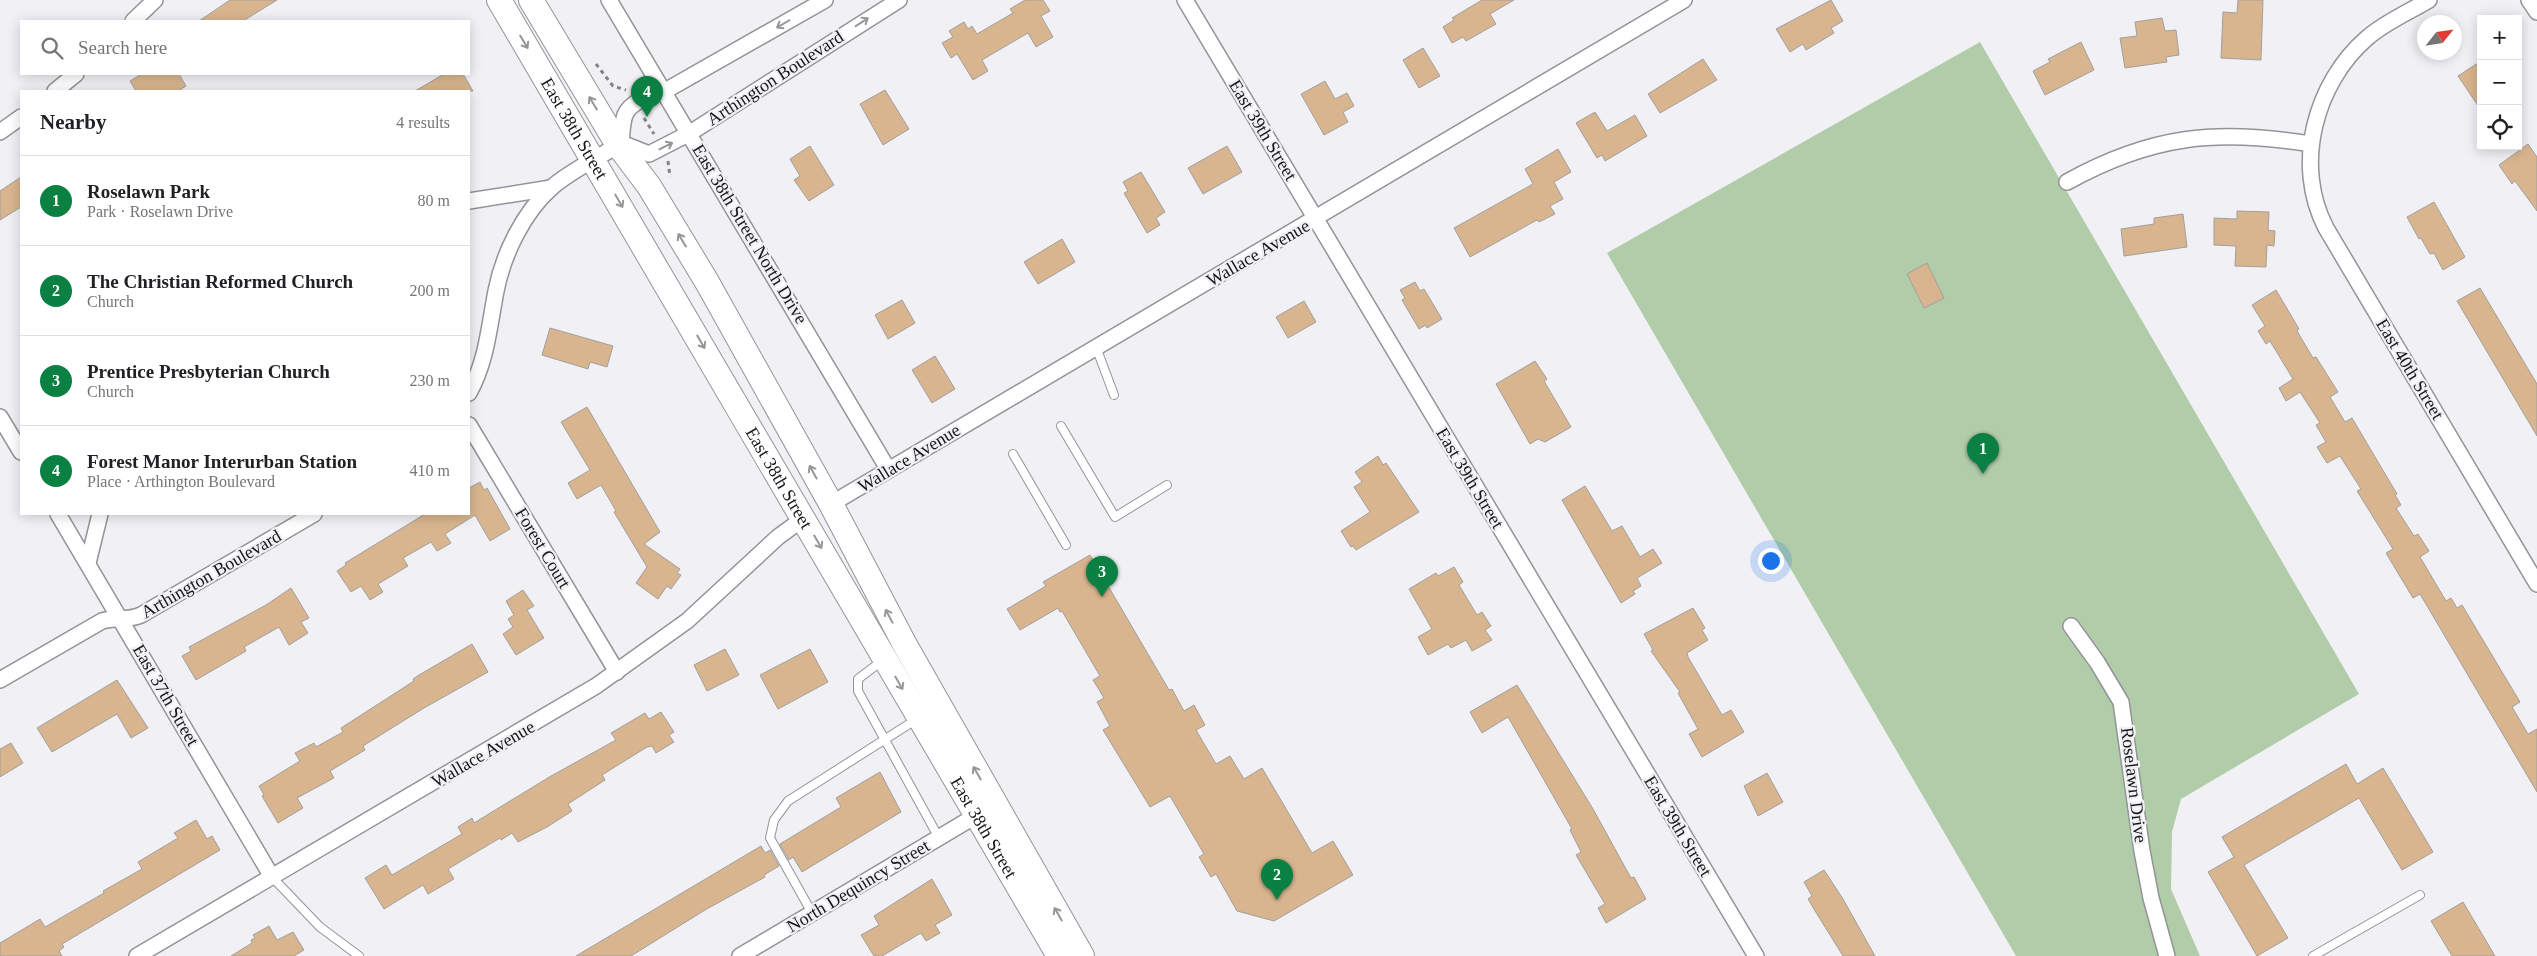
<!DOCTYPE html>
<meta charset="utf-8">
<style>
:root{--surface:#fff;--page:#f2f2f2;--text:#202124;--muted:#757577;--line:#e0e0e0;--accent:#0b8043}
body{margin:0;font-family:"Times New Roman",serif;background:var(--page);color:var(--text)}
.controls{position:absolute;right:15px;top:15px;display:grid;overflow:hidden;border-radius:0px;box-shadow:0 2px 12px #0003}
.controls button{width:45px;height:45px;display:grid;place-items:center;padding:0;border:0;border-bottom:1px solid var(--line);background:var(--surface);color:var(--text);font:25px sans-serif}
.compass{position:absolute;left:2417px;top:15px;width:45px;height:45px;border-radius:50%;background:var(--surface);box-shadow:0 2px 12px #0003;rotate:60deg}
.you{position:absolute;left:1770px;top:560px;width:18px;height:18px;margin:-12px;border:4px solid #fff;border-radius:50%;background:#1a73e8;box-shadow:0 0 0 8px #1a73e833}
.badge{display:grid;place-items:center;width:32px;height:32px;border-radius:50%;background:var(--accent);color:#fff;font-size:16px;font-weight:700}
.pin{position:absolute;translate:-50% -41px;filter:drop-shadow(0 1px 2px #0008)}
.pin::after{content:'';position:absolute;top:26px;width:18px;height:15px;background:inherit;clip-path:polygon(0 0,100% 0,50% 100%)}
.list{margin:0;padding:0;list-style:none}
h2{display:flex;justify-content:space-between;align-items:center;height:65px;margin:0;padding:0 20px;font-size:21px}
h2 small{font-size:16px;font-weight:400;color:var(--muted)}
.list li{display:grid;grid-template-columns:32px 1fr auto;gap:15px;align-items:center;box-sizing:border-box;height:90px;padding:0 20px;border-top:1px solid var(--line)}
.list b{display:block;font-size:19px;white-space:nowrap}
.list p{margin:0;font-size:16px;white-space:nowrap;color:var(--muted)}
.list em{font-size:16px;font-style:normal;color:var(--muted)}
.icon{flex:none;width:28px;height:28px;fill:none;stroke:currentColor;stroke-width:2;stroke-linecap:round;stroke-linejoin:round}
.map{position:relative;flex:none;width:2537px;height:956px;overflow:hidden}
.search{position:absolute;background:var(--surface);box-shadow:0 2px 12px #0003;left:20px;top:20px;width:450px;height:55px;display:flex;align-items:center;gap:12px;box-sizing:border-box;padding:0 18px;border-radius:0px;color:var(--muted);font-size:19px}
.panel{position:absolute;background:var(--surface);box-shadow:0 2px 12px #0003;left:20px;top:90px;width:450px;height:425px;border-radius:0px}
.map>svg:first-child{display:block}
</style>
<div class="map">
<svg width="2537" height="956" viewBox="0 0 2537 956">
<rect width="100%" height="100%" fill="#f1f1f5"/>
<path fill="#b0cca8" d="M1980,42L2359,694L2181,799L2172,832L2171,889L2200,956H2016L1607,253Z"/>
<g fill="#d8b58e" stroke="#a29f9c">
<path d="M230,0H277L243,21H199Z"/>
<path d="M1025,0H1043L1050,11L1041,16L1053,37L1036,47L1028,33L982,60L988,71L973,80L957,54L951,58L942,43L953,37L949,31L964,22L968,29L972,26L977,34L1013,13L1010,9Z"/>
<path d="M1482,0H1514L1490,14L1496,24L1466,41L1463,37L1452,43L1443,27L1454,20L1452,18Z"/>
<path d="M1831,0L1843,21L1831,28L1834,33L1806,50L1803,44L1790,52L1776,29Z"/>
<path d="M2238,0H2263L2261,60L2221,58L2223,12L2237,13Z"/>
<path d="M2162,18L2165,31L2176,30L2179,55L2166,57L2167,62L2125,68L2120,38L2137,36L2135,22Z"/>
<path d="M2081,42L2094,70L2045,95L2033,71L2050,62L2048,59Z"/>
<path d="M1423,48L1440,76L1419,88L1403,60Z"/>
<path d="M1703,59L1717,80L1660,113L1648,94Z"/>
<path d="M2481,61V110L2458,76Z"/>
<path d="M142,74H179L186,86L178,91H136L130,81Z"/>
<path d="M444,74H463L473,91H415Z"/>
<path d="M1325,81L1335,99L1347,93L1354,106L1343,112L1348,122L1324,135L1301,94Z"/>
<path d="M885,90L909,129L883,145L860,104Z"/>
<path d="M1595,112L1607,131L1635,115L1647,136L1605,161L1602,155L1597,158L1576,123Z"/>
<path d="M2528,144L2537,157V211L2515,181L2512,184L2499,165Z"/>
<path d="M810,146L834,185L809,201L794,180L800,176L790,159Z"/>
<path d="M1227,146L1242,172L1203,194L1188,168Z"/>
<path d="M1558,149L1571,172L1554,182L1563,199L1550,206L1555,214L1539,222L1537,220L1470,257L1454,228L1533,184L1525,169Z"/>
<path d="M1141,172L1165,212L1156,218L1160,225L1147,233L1124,193L1128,191L1123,182Z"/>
<path d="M21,177V207L0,220V191Z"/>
<path d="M2434,202L2465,257L2443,270L2434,253L2430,254L2421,238L2419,239L2407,217Z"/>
<path d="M2237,211L2269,212L2268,230L2275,231L2274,246L2267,245L2266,267L2235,266L2236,246L2214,245V218L2237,219Z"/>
<path d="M2183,214L2187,247L2124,256L2121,229L2154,224V218Z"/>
<path d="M1062,239L1075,262L1038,284L1024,262Z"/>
<path d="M1927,263L1944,298L1924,308L1907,274Z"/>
<path d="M1415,282L1420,291L1424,289L1442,319L1427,328L1426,325L1419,329L1402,300L1405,298L1400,290Z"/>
<path d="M2480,288L2537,384V436L2457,301Z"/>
<path d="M2276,290L2299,329L2297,331L2313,358L2316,357L2338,392L2330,397L2345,422L2352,418L2397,494L2395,495L2401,505L2396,508L2414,536L2418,534L2429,551L2420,557L2446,601L2451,598L2457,608L2462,605L2520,702L2512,707L2528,734L2537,729V792L2420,594L2413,598L2386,553L2393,549L2357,491L2361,489L2340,456L2327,463L2317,447L2326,442L2316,425L2320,423L2300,392L2286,401L2279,388L2293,379L2270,341L2266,344L2258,331L2265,326L2252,305Z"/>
<path d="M902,300L915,323L888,339L875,315Z"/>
<path d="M1304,301L1316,322L1288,338L1276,317Z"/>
<path d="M550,328L613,346L607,367L590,362L588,369L542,355Z"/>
<path d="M935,356L955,389L932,403L912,370Z"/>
<path d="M1535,361L1547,379L1544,381L1571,427L1545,442L1538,439L1530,444L1496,384Z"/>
<path d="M587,407L660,532L644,544L680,569L677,573L681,575L671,589L667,586L658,599L636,583L647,567L614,512L616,511L601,485L577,499L568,483L590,470L561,422Z"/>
<path d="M1378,456L1383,465L1386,463L1419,512L1356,550L1353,546L1351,547L1341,531L1370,512L1354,487L1362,482L1355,472Z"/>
<path d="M480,482L484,490L487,488L510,529L490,541L475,515L445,534L451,543L437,551L431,542L403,558L408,566L378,584L383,592L370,600L361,586L351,592L337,571L346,565L345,563L425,514H469V488Z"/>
<path d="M1585,486L1612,531L1622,526L1640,557L1653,549L1662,563L1637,578L1641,586L1633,591L1635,594L1621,603L1562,500Z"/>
<path d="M1090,555L1169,690L1172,689L1184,711L1194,705L1205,725L1196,730L1216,764L1230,756L1244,779L1262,768L1312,853L1333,841L1353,875L1274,921L1237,911L1216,874L1211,877L1199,857L1204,854L1170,796L1150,807L1103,730L1110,726L1097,702L1104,698L1093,680L1100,676L1062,611L1060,612L1058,608L1020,630L1007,609L1046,586L1043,582Z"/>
<path d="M1454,567L1463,582L1459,585L1477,615L1482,612L1491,626L1485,630L1492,640L1472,651L1466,640L1451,648L1448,644L1428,655L1418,637L1432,629L1409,589L1436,573L1438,576Z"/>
<path d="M291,588L309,618L301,622L308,633L289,645L279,627L244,647L246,651L196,680L182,656L191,651L189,647L266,605Z"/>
<path d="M523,590L534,606L527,610L544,638L516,655L503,634L513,627L508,619L514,615L506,601Z"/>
<path d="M1693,608L1705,628L1702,630L1708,640L1687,653L1688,657L1722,715L1731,710L1744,732L1702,757L1689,734L1698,729L1678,693L1680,692L1651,651L1653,650L1644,634Z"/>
<path d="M472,644L488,672L424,708L363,746L365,750L330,771L334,778L297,798L303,808L278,823L262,796L264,795L259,786L300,761L295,753L314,743L316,747L343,732L341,728L414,681L413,679L419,675Z"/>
<path d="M725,649L739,675L707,691L694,665Z"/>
<path d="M810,649L828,682L778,709L760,675Z"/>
<path d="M117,680L148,728L131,738L117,714L52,752L37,728Z"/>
<path d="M1517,685L1593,809L1631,878L1634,877L1646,899L1606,923L1598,908L1605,904L1576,855L1581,852L1570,830L1572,829L1508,717L1482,733L1470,712Z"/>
<path d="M661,712L674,732L669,735L674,742L656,753L652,746L647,747L602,775L605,780L568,804L572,811L547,827L518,842L512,833L501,840L500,838L448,869L454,879L428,894L423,885L384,909L365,878L386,865L392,875L462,834L458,827L472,818L474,823L551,776L616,740L611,733L645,713L649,719Z"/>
<path d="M11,743L23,763L0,777V749Z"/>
<path d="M2346,764L2357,784L2383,768L2433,852L2402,870L2359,798L2244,865L2288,938L2257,956L2208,872L2234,857L2222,837Z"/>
<path d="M880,772L901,812L802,872L793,857L789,860L780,844L841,807L836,798Z"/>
<path d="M1767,773L1783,802L1758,816L1744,786Z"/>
<path d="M196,820L207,839L212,836L220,850L62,944L64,947L59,951L62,956H0V943L40,919L45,927L104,893L103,891L142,869L138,862L178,838L174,833Z"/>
<path d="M761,846L765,853L770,850L779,866L764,875L765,877L705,910L631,956H576Z"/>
<path d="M1824,870L1843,899L1875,956H1843L1817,914L1808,899L1812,896L1804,882Z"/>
<path d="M932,879L952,915L935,925L940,933L926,941L921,933L882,956H874L861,935L879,925L874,916Z"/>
<path d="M2463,902L2495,956H2452L2431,921Z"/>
<path d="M269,926L277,940L293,932L304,950L294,956H231L252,943L251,940L255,938L253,935Z"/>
</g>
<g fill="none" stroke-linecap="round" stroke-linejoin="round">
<g stroke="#949498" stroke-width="10">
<g id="lane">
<path d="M1096,347L1114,395"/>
<path d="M1061,426L1115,517L1167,485"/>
<path d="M1013,454L1066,545"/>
<path d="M883,660L858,679V691L939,838"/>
<path d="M272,877L320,927L359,956"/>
<path d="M812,913L770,838L774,820L788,801L917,719"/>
<path d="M2313,956L2420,895"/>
</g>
</g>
<g stroke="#949498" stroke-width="18">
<g id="street">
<path d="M609,0L888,469"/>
<path d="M1185,0L1756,956"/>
<path d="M2429,0C2409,12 2385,22 2367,38C2315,83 2293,165 2326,228L2537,584"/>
<path d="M2529,0L2537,12"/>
<path d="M133,21L155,0"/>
<path d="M55,91L76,74"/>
<path d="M0,132L21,117"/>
<path d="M621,143L649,154L690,133L899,0"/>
<path d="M2067,182C2152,135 2216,129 2311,144"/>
<path d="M469,201L551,188"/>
<path d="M469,393C487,360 489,327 496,291C503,255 523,213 551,188C571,170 599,158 621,143C622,134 622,123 625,115C630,102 652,94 665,91L825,0"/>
<path d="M0,417L21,452"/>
<path d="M469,425L617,672"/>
<path d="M831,504L1684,0"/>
<path d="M58,514L272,877"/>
<path d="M88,563L100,514"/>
<path d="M2071,626L2097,662L2121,702L2142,851L2151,898L2167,956"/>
<path d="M0,680L102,621C116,617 128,621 141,615L314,514"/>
<path d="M137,956L596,686L687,621L778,537L804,518"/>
<path d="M740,956L977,815"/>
</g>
</g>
<g stroke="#949498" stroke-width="26">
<g id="primary">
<path id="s1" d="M499,0L1059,956"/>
<path d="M531,0L618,145L649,186L707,282L831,504L905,645L1082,956"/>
</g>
</g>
<g stroke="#838385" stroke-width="3" stroke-dasharray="4 4" stroke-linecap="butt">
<path d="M596,64L613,86L626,90"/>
<path d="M644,118L654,134"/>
<path d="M668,161L670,177"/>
</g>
<use href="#lane" stroke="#fff" stroke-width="8"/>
<use href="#street" stroke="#fff" stroke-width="15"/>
<use href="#primary" stroke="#fff" stroke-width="24"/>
</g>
<defs><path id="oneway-shaft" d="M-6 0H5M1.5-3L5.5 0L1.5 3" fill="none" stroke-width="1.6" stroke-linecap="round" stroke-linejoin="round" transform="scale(1.25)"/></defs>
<g stroke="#969697">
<use href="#oneway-shaft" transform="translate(862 22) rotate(-33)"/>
<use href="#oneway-shaft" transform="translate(783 24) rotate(150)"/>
<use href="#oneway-shaft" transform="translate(524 42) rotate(59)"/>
<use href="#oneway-shaft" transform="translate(593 103) rotate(-121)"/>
<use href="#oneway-shaft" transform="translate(666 146) rotate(-27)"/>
<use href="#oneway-shaft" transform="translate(619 201) rotate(60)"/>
<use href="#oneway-shaft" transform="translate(682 240) rotate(-121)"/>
<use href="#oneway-shaft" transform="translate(701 342) rotate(60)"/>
<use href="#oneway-shaft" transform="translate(813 472) rotate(-119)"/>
<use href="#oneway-shaft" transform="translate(818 542) rotate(60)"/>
<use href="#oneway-shaft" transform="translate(889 616) rotate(-118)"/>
<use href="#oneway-shaft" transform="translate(899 683) rotate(60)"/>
<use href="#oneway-shaft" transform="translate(977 773) rotate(-120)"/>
<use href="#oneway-shaft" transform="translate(1058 914) rotate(-120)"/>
</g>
<g text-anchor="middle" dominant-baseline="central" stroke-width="4.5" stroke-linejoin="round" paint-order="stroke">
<g font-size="18" fill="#161617" stroke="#f1f1f5">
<text transform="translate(775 78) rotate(-33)">Arthington Boulevard</text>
<text stroke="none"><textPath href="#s1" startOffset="149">East 38th Street</textPath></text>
<text transform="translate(1263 130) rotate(59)">East 39th Street</text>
<text transform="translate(750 234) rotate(59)">East 38th Street North Drive</text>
<text transform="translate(1258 253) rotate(-30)">Wallace Avenue</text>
<text transform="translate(2410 369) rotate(59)">East 40th Street</text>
<text transform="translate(909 458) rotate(-31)">Wallace Avenue</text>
<text stroke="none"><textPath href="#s1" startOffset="554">East 38th Street</textPath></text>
<text transform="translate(1470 478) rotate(59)">East 39th Street</text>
<text transform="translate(543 548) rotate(59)">Forest Court</text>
<text transform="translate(211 574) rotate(-30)">Arthington Boulevard</text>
<text transform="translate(166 695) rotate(60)">East 37th Street</text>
<text transform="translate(483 754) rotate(-30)">Wallace Avenue</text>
<text transform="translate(2134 785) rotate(83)">Roselawn Drive</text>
<text transform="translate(1678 826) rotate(59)">East 39th Street</text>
<text stroke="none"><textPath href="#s1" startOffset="959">East 38th Street</textPath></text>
<text transform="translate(858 886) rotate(-31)">North Dequincy Street</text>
</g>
</g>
</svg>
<div class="controls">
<button>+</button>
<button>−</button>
<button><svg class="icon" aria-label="locate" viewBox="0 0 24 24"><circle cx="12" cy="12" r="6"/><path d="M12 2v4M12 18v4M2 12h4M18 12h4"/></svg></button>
</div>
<svg class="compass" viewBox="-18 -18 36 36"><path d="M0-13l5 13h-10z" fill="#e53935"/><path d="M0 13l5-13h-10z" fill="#757577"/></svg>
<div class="you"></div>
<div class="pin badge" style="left:1983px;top:474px">1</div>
<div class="pin badge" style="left:1277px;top:900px">2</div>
<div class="pin badge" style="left:1102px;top:597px">3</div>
<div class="pin badge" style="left:647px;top:117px">4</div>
<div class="search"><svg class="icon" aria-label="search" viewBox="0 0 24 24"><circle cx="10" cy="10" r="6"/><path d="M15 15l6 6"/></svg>Search here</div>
<section class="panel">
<h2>Nearby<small>4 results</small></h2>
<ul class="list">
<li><span class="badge">1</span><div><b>Roselawn Park</b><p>Park · Roselawn Drive</p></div><em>80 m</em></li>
<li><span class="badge">2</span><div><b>The Christian Reformed Church</b><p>Church</p></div><em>200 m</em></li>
<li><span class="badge">3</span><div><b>Prentice Presbyterian Church</b><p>Church</p></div><em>230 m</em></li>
<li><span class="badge">4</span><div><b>Forest Manor Interurban Station</b><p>Place · Arthington Boulevard</p></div><em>410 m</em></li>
</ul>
</section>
</div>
